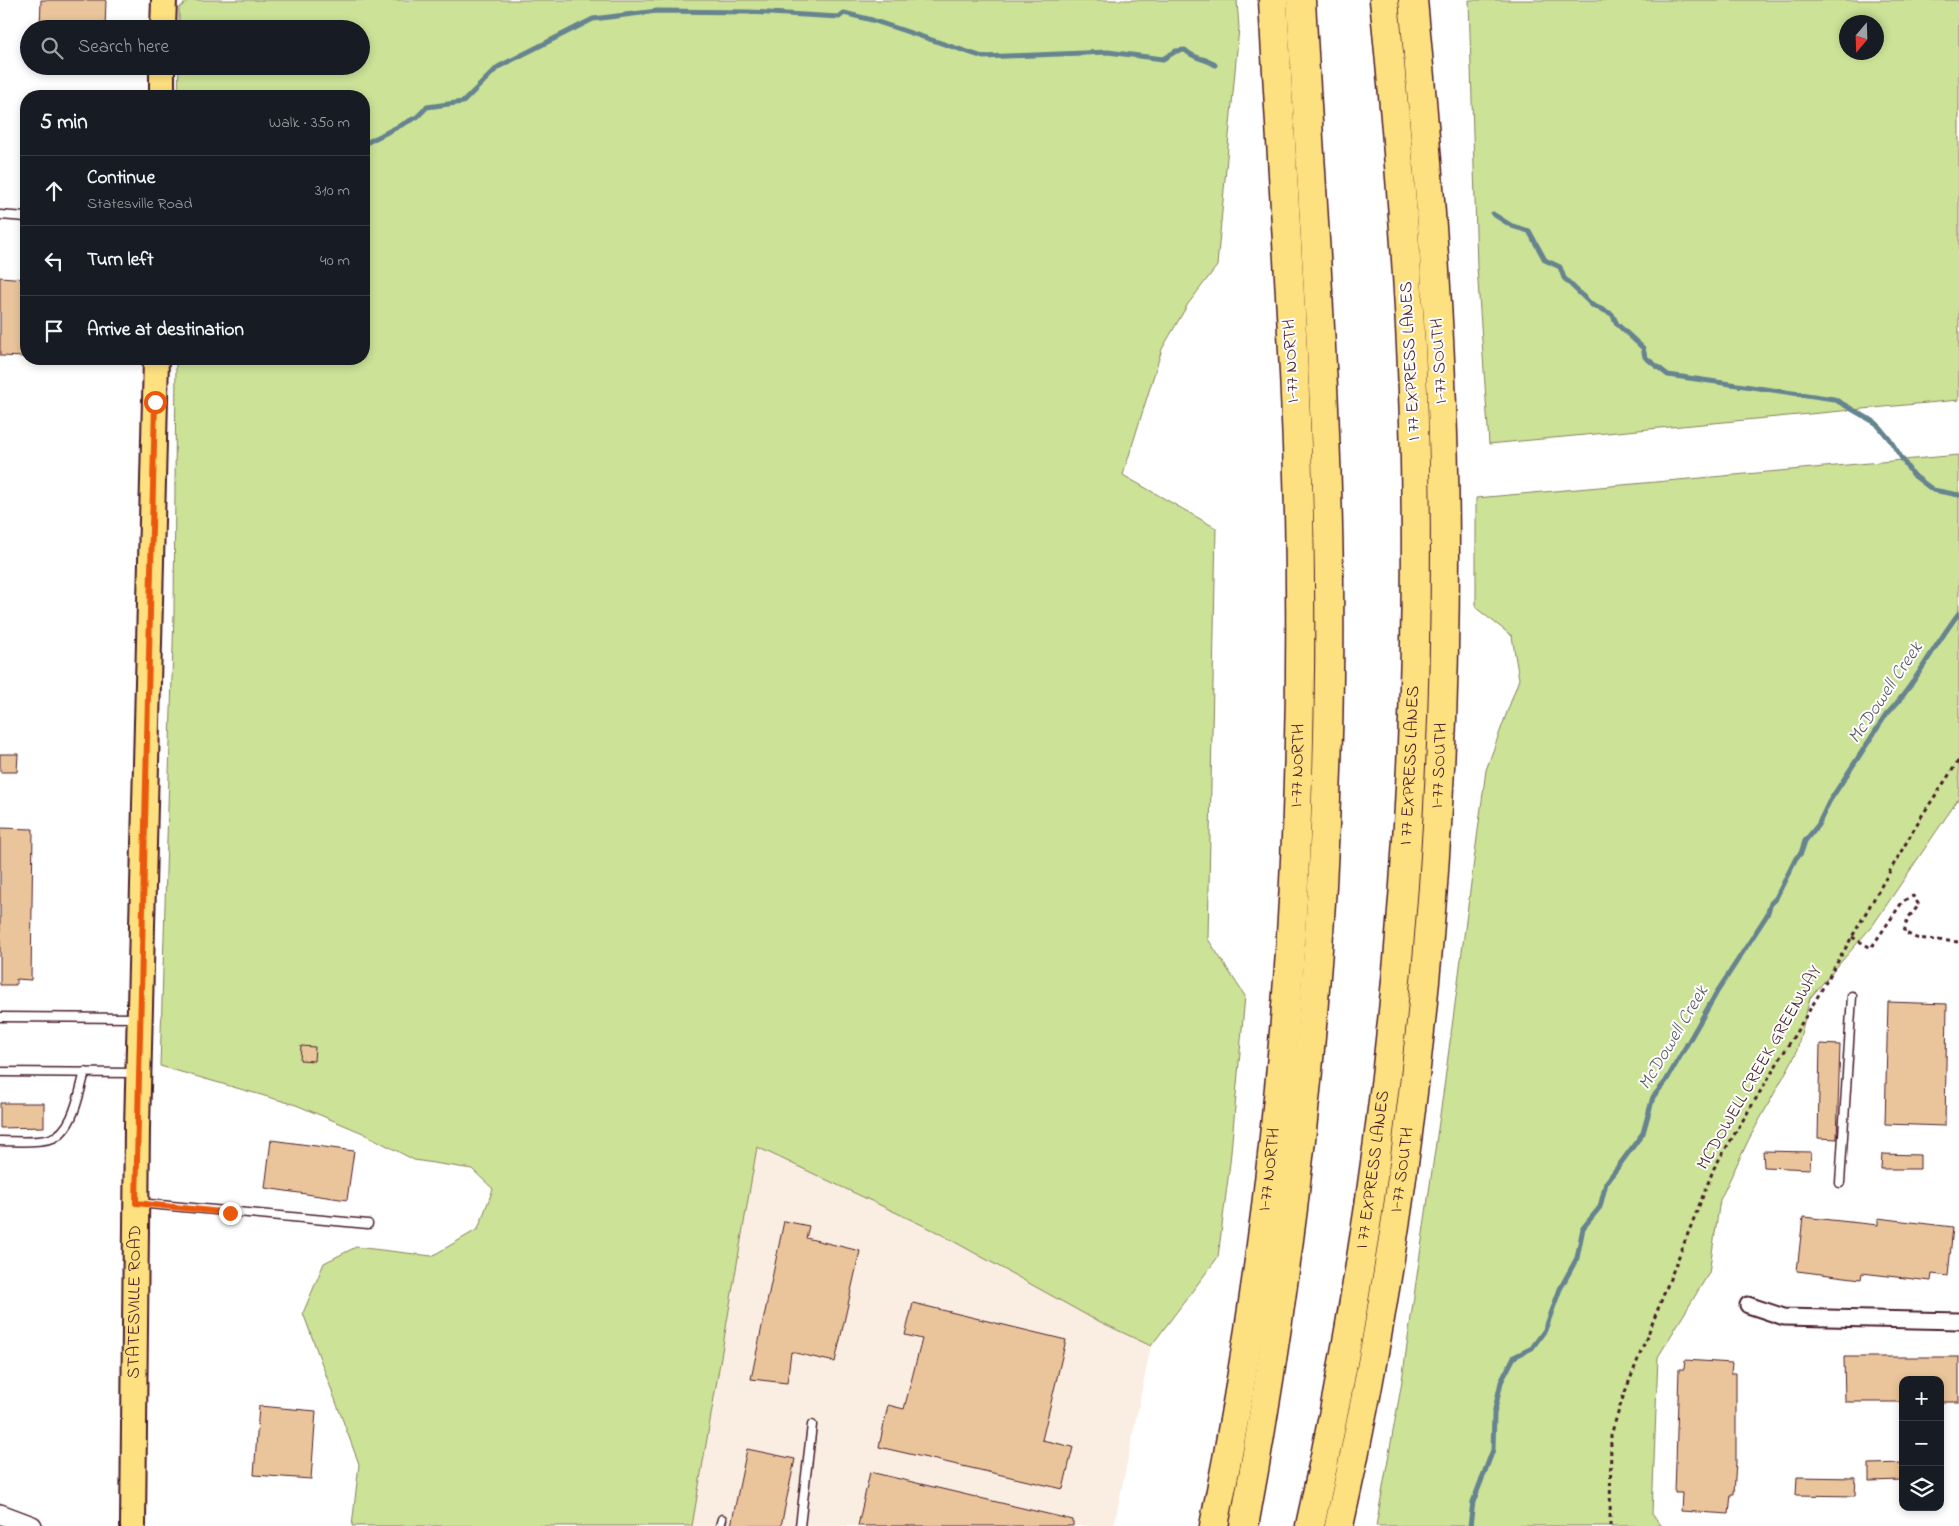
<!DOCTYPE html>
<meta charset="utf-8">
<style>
:root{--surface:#171b24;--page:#20242c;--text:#f1f3f6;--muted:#9ea1a6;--line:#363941}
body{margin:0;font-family:"Indie Flower",sans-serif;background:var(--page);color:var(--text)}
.controls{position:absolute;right:15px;bottom:15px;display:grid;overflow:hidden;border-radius:10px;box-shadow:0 2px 8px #0003}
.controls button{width:45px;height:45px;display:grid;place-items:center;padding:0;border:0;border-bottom:1px solid var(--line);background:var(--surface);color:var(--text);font:25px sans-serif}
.compass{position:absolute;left:1839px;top:15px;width:45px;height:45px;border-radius:50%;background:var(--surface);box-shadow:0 2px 8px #0003;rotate:199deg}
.stop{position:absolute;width:15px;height:15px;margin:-11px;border:4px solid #ea580c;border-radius:50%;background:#fff}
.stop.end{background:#ea580c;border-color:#fff;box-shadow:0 1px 5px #0008}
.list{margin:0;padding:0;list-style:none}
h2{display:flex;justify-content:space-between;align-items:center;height:65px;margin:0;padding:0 20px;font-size:21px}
h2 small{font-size:16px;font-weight:400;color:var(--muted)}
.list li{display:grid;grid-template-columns:32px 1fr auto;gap:15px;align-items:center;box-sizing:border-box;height:70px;padding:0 20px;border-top:1px solid var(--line)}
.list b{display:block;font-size:19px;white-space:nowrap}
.list p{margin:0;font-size:16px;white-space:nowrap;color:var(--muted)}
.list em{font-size:16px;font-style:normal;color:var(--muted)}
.icon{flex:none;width:28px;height:28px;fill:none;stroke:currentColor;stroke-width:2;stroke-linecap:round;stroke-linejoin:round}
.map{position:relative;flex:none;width:1959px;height:1526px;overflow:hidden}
.search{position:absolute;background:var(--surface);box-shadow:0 2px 8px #0003;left:20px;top:20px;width:350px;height:55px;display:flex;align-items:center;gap:12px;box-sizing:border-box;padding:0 18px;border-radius:28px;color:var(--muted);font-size:19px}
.panel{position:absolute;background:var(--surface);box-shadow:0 2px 8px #0003;left:20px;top:90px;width:350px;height:275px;border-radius:20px}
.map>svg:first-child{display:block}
</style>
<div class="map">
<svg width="1959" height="1526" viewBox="0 0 1959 1526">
<rect width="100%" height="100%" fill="#fff"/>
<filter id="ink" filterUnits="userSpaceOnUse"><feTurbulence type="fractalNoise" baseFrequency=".02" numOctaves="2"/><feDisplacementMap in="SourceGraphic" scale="10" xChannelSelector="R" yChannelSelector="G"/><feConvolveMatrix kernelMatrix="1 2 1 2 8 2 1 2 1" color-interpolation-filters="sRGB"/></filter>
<g filter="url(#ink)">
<path fill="#f9eee1" d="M757,1147L935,1231L1090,1317L1151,1346L1114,1526H692Z"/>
<g fill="#cbe297" stroke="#8a8061" fill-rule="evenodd">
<path d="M189,0H1237L1239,28L1217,266L1188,304L1162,349L1123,475L1216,528L1208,939L1245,996L1230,1163L1218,1257L1151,1346L1090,1317L935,1231L757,1147L692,1526H352L359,1464L303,1313L324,1263L356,1247L432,1256L478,1229L493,1189L472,1169L414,1160L363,1133L296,1105L160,1066L174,613L176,359H364V96H178L179,66H361V29H179V8Z"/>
<path d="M1469,0H1959V400L1489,444L1477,267ZM1876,22V52H1846V22Z"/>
<path d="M1959,455V798L1873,925L1810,998L1796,1054L1749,1139L1720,1200L1709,1273L1658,1357L1652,1514L1662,1526H1376L1401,1387L1444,1087L1486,770L1519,679L1512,636L1476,608V498Z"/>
</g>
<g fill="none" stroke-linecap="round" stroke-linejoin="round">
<g stroke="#66848f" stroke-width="5">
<path d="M364,144L417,117L427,107L463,102L498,67L593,19L657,11L750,12L839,17L844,13L872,20L983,57L1108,52L1163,59L1176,51L1185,50C1197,61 1205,57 1215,65"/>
<path d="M1493,214L1512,226L1529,231L1545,260L1560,267L1564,278L1592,305L1612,314L1617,324L1643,348L1645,357L1668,375L1834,399L1876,423L1890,440L1912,474L1933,490L1959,495"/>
<path d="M1470,1526L1473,1502L1493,1450L1494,1414L1501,1382L1514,1357L1532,1348L1545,1330L1560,1289L1577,1258L1583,1228L1600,1207L1606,1183L1643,1133L1653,1097L1666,1081L1717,992L1767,915L1771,903L1776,898L1796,858L1801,853L1805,841L1818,825L1829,802L1886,715C1914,687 1934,645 1959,613"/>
</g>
</g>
<g fill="#eac59b" stroke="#4a1f2b">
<path d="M41,0H106L105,29H40Z"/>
<path d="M0,277L26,279V357L0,356Z"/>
<path d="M0,754H18L17,772H0Z"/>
<path d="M0,828L33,829L31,980L16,979V985H0Z"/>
<path d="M1888,1002L1947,1004L1945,1126L1885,1124Z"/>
<path d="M1820,1044L1840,1045L1837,1139L1818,1138Z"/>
<path d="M301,1046L315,1047L314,1061L300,1060Z"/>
<path d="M0,1103H44V1127L0,1128Z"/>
<path d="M271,1140L354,1151L347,1200L265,1188Z"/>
<path d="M1763,1151L1811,1152L1810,1169L1764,1167Z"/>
<path d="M1882,1154L1920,1155V1169H1881Z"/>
<path d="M1803,1217L1878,1225V1218L1953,1227L1948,1276L1932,1274L1931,1281L1862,1273L1861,1279L1797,1271Z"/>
<path d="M784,1221L809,1226L806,1238L860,1251L835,1362L791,1352L787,1383L751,1379Z"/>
<path d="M913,1303L1066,1340L1042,1440L1073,1447L1063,1489L879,1447L888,1405L904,1409L922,1339L905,1335Z"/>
<path d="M1844,1357H1959V1402H1940V1380H1903V1402H1845Z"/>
<path d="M1685,1360L1732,1363L1731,1373H1736V1462L1734,1494H1731L1729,1514L1681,1511L1682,1493H1675L1679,1369H1684Z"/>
<path d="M259,1406L316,1411L311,1479L254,1475Z"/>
<path d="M747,1449L795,1459L781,1526H731Z"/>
<path d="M1903,1463V1480L1869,1481V1464Z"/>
<path d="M870,1472L1073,1520V1526H858Z"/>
<path d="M1797,1477L1856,1478L1855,1496L1796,1495Z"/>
</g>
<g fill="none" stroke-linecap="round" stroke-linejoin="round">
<g stroke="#4a1f2b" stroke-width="11">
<g id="service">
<path d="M0,215L26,217"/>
<path d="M0,1017L137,1018"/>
<path d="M0,1072L136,1073"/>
<path d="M0,1141C16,1141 35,1143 50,1139C74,1132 79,1092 85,1072"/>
<path d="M1840,1183L1852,996"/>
<path d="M138,1203L368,1224"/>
<path d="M720,1526L722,1519"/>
<path d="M800,1526L812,1425"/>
</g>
</g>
<g stroke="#4a1f2b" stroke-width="19">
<path id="minor" d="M1748,1305L1784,1317L1959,1321"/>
</g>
<g stroke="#4a1f2b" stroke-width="22">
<path id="tertiary" d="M0,1514L32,1526"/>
</g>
<g stroke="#4a1f2b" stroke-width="28">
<g id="primary">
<path d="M163,29L164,0"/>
<path d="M162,96V66"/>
<path id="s1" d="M133,1526L137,1128L156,359"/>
</g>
</g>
<g stroke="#4a1f2b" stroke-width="31">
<g id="motorway">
<path id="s2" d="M1214,1526C1277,1217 1303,900 1300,585C1299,390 1283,194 1273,0"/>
<path d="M1244,1526C1296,1245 1326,963 1329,677C1332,451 1313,225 1301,0"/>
<path id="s3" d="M1310,1526C1388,1177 1422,819 1415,462C1412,307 1399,153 1384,0"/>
<path id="s4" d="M1339,1526C1410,1208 1445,880 1445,554C1445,369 1430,184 1413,0"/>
</g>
</g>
<g stroke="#4a1f2b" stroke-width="3" stroke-dasharray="4 4" stroke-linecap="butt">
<path d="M1852,937L1871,948L1903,901L1913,896L1919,905L1908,918L1904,932L1916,938L1959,942"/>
<path d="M1610,1526L1611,1435L1623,1397L1714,1168L1818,996L1921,817L1959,760"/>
</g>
<use href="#service" stroke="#fff" stroke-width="8"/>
<use href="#minor" stroke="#fff" stroke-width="15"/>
<use href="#tertiary" stroke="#fff" stroke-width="19"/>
<use href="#primary" stroke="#fde080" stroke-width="24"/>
<use href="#motorway" stroke="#fde080" stroke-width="28"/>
</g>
</g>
<g fill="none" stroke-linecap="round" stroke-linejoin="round" filter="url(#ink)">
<path stroke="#ea580c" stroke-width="6" d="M155,402L136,1203L230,1213"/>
</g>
<g text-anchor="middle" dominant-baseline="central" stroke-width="4" stroke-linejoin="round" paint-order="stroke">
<g font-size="18" fill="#4a1f2b" stroke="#fff">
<text transform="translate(1292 361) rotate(-93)">I-77 NORTH</text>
<text transform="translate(1411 361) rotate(-93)">I 77 EXPRESS LANES</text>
<text transform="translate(1440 361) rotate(-93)">I-77 SOUTH</text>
<text stroke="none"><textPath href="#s2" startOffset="766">I-77 NORTH</textPath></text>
<text stroke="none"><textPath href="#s3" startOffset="768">I 77 EXPRESS LANES</textPath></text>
<text stroke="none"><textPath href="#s4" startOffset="768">I-77 SOUTH</textPath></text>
<text transform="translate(1760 1068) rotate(-60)">MCDOWELL CREEK GREENWAY</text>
<text stroke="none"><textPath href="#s2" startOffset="361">I-77 NORTH</textPath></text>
<text stroke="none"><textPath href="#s3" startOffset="362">I 77 EXPRESS LANES</textPath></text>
<text stroke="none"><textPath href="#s4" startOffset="362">I-77 SOUTH</textPath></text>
<text stroke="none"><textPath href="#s1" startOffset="224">STATESVILLE ROAD</textPath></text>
</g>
<g font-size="19" font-style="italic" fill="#5a5a65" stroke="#fff">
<text transform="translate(1886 693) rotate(-56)">McDowell Creek</text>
<text transform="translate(1674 1038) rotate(-59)">McDowell Creek</text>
</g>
</g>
</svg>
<div class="controls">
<button>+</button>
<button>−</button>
<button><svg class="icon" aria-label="layers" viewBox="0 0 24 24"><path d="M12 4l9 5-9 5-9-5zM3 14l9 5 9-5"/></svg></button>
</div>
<svg class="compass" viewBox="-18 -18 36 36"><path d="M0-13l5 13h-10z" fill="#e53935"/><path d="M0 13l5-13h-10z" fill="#9ea1a6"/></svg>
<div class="stop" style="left:155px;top:402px"></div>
<div class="stop end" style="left:230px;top:1213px"></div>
<div class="search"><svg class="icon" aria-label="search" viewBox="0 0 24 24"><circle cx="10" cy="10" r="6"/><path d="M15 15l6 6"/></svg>Search here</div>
<section class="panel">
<h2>5 min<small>Walk · 350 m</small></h2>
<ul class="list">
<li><svg class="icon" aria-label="ahead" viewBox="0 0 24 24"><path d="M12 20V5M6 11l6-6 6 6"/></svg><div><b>Continue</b><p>Statesville Road</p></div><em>310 m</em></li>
<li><svg class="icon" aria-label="left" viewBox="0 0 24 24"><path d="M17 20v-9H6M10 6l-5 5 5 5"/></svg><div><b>Turn left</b></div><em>40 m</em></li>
<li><svg class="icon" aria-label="arrive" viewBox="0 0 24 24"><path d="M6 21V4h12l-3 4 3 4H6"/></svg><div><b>Arrive at destination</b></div></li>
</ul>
</section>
</div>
